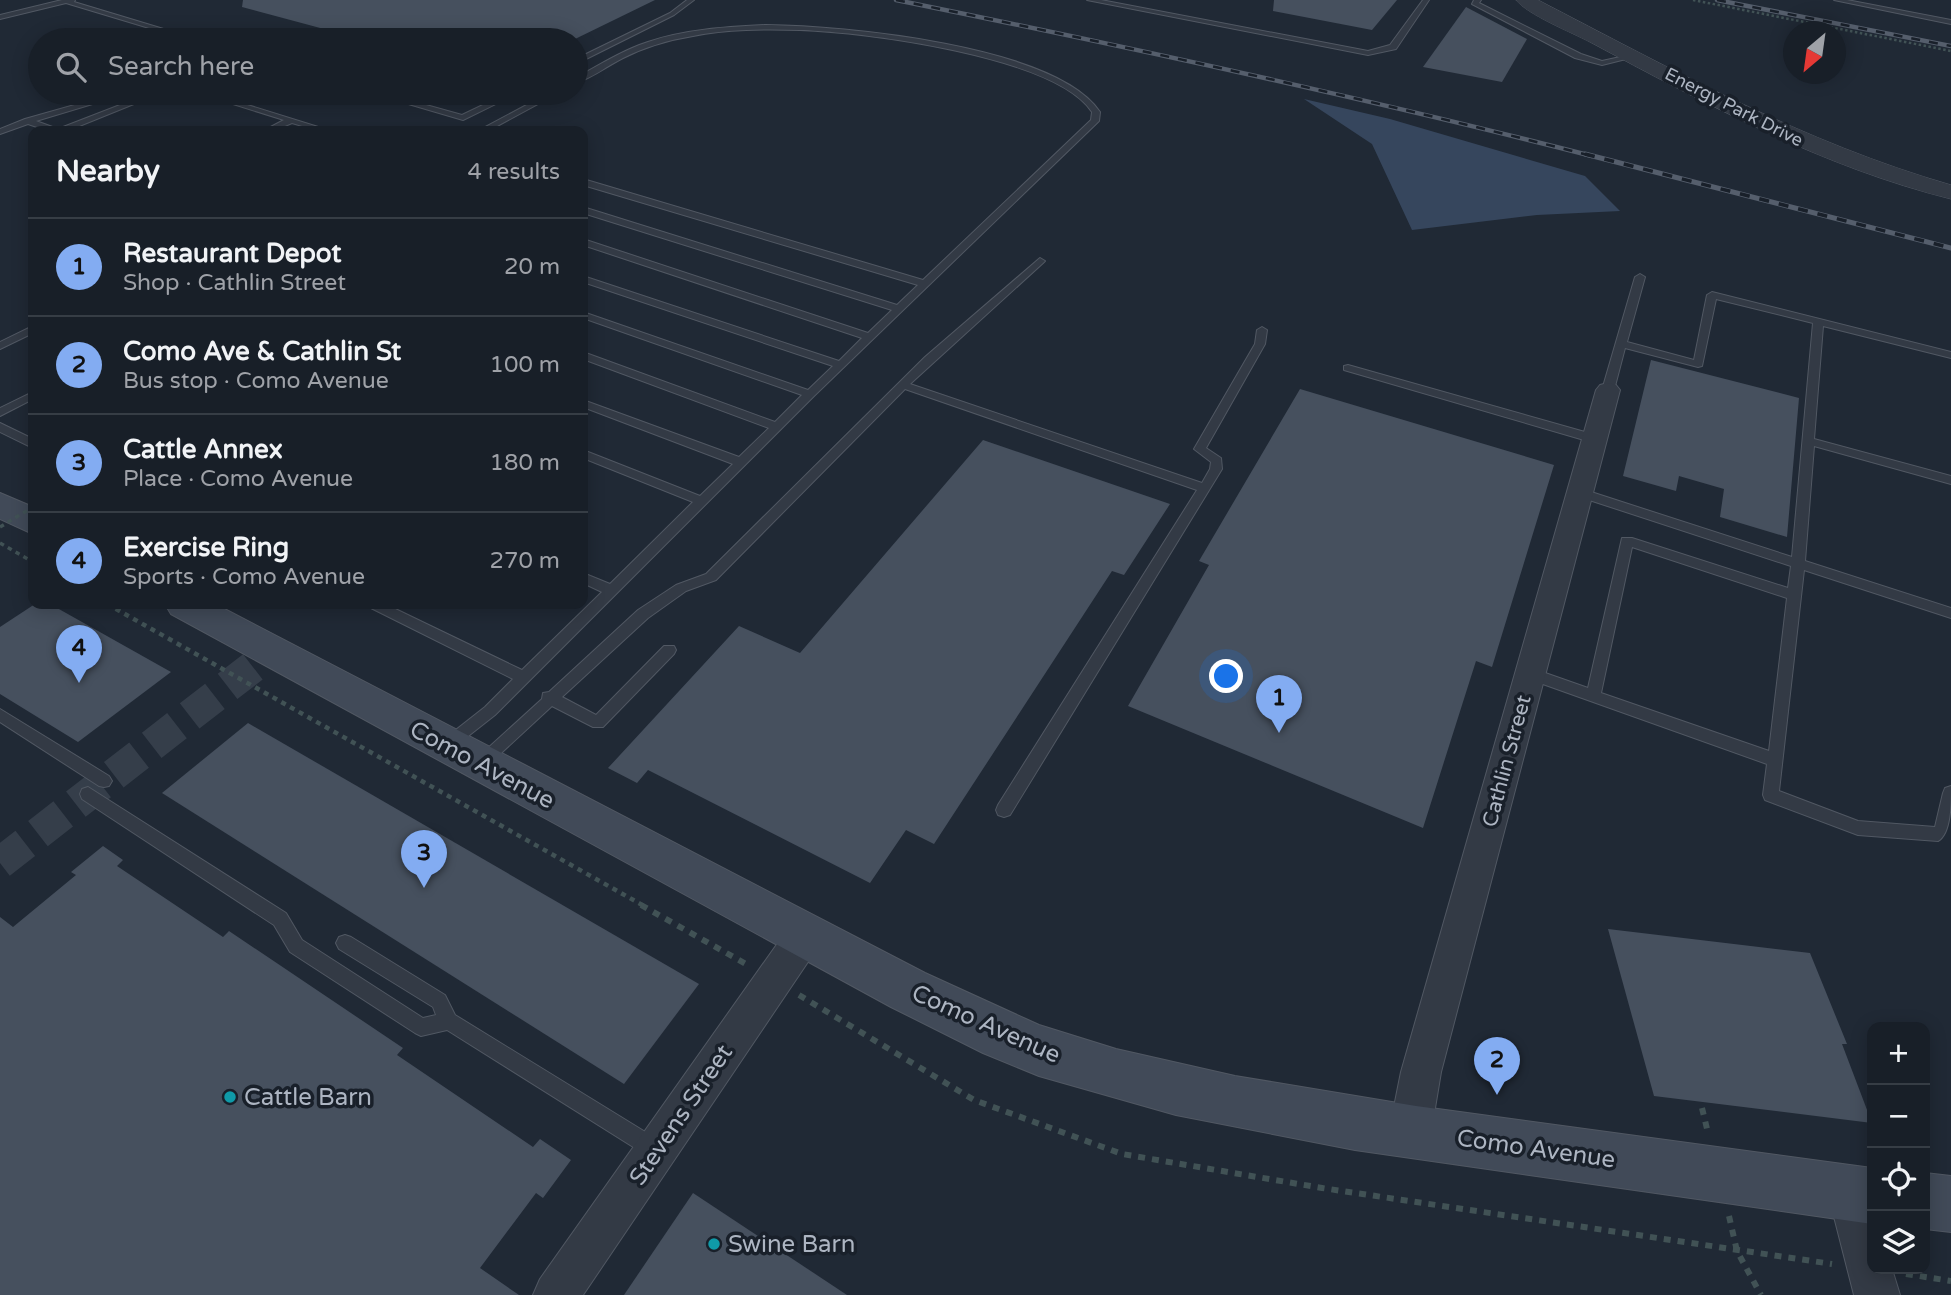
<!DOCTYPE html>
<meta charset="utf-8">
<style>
:root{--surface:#181f28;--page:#212730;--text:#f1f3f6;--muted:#9fa2a8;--line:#363d45;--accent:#83acf2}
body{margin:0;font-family:"Varela Round",sans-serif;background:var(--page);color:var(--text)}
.controls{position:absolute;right:21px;bottom:21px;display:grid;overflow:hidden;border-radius:14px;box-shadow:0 4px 18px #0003}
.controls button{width:63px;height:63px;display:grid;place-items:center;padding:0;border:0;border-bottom:2px solid var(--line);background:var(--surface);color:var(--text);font:35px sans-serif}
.compass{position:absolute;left:1783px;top:21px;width:63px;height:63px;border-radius:50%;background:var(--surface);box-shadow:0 4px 18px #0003;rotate:209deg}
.you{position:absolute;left:1227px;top:677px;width:24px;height:24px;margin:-18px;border:5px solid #fff;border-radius:50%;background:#1a73e8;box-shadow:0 0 0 10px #1a73e833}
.badge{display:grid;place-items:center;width:46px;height:46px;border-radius:50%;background:var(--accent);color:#111;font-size:23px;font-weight:700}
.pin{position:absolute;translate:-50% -58px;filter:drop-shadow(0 2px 4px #0008)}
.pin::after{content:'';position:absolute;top:37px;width:24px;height:21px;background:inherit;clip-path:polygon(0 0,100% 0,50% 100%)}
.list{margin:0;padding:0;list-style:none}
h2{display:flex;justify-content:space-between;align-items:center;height:91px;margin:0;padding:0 28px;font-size:30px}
h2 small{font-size:23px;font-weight:400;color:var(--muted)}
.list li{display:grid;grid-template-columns:46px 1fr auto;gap:21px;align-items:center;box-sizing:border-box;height:98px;padding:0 28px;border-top:2px solid var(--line)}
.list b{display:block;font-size:26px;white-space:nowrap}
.list p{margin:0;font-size:23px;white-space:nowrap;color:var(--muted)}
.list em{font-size:23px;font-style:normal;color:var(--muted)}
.icon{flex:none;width:38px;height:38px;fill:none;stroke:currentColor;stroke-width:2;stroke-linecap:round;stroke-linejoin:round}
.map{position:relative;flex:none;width:1951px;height:1295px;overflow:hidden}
.search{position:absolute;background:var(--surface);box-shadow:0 4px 18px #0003;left:28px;top:28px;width:560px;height:77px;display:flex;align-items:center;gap:18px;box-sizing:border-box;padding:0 24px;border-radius:38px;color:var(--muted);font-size:26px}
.panel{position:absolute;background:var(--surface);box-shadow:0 4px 18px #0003;left:28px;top:126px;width:560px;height:483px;border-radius:14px}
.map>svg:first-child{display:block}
</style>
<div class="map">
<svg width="1951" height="1295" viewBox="0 0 1951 1295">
<rect width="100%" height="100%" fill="#202935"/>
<path fill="#36465d" d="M1304,99L1390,119L1585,176L1620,211L1537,215L1412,230L1372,144Z"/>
<g fill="#46505e">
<path d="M243,0H655L573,40H365L242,7Z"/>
<path d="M1274,0H1397L1372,30L1273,11Z"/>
<path d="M1466,7L1527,39L1502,82L1423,67Z"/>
<path d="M1651,360L1799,398L1787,537L1720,517L1724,489L1679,476L1676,491L1623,476Z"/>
<path d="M1300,389L1554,465L1492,667L1476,661L1423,828L1128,706L1209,565L1199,561Z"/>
<path d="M983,440L1170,504L1124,575L1112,571L934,844L906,830L870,883L648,770L637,783L608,768L739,626L800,653Z"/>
<path d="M35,604H50L171,672L78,742L0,694V627Z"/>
<path d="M248,723L699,984L624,1084L162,793Z"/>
<path d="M103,846L123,860L117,866L223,937L229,931L403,1048L397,1055L533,1147L540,1139L571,1160L543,1198L536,1193L480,1268L519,1295H0V917L13,927L76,875L71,872Z"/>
<path d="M1608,929L1810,953L1847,1044H1842L1872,1123L1654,1096Z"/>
<path d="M693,1193L847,1295H624Z"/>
</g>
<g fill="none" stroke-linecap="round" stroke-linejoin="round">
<path stroke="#353e4a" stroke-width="32" stroke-dasharray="32 16" stroke-linecap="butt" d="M0,863L272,652"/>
<g stroke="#515863" stroke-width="2">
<g id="service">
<path d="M62,0H75L74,2L200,40H189L66,3L0,19V15Z"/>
<path d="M687,0H694L674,15L576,64V59L670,13Z"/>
<path d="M1087,0H1101L1368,51L1390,45L1423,0H1429L1396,49L1368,55Z"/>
<path d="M1474,0H1481L1479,3L1581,54L1602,61L1634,54L1638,56L1602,65L1575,58L1472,4Z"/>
<path d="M1834,0H1847L1951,20V24Z"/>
<path d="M766,25C843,26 1055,45 1100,112L1099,121L814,396L495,715L453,748L448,750L443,748L440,744L443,740L485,707L513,679L369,607L367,604H385L522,670L602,592L583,583V573L610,584L693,502L583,458V450L700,496L733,464L583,407V400L739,457L769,428L583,359V352L775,422L802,395L583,318V312L808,390L833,366L583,282V276L839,361L862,338L583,245V239L868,333L892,310L583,213V207L897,305L918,285L583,185V179L923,280L1091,120L1092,112C1055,56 864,32 800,30C764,29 728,29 693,36C668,40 645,47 623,58C607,66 592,78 576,83V78C599,65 623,50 648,42C686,29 727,27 766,25Z"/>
<path d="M117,93H129L36,121L58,129L151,93H161L67,131H49L28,124L0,134V129L25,119Z"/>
<path d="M198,93H209L331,131H319L292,123L273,131H263L284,120Z"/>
<path d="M371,93H383L462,115L508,93H518L463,120Z"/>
<path d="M549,93H558L488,131H478Z"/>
<path d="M1040,258L1045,261L1043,263L910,384L1202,483L1210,469L1211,462L1194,449L1255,344L1257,330L1262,327L1267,330L1265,344L1206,448L1221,458L1222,469L1010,815L1004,817L998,815L996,810L998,805L1197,490L905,389L716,580L686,591L648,618L562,697L596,715L664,646H674L676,650L674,654L603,727H593L552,706L486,767L481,769L476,767L473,763L476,759L542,699L543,693L549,692L638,610L676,585L706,574L925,357Z"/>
<path d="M1640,274L1645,277L1627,342L1694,360L1707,295L1712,292L1951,352V358L1823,326L1814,439L1951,476V484L1814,446L1805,561L1951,608V618L1804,570L1779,791L1858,821L1935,827L1943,793L1945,788L1951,786C1951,804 1951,834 1938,841L1858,835L1765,800L1763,795L1767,764L1526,678L1524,674L1526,670L1531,668L1588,688L1622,538H1632L1788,588L1791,566L1577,496L1575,493L1577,490H1585L1792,557L1813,323L1716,299L1702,366L1698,367L1625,348L1614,390L1608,393L1604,392L1602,390L1635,277ZM1632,547L1787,598L1769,751L1601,693Z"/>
<path d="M33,326V333L0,349V342Z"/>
<path d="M1348,365L1599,436L1601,439L1595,443L1591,442L1344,370V366Z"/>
<path d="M33,392V399L0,416V408Z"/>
<path d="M0,423L33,439V448L0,432Z"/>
<path d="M0,709L109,776L112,781L109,786L104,787L99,786L0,722Z"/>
<path d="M88,787L286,913L302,940L423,1018L436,1015L433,1007L339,949L336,943L339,937L345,935L351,937L445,995L455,1015L660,1141L663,1148L660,1155L653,1158L646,1155L447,1030L421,1036L415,1033L290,952L274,925L82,799L80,794L82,789Z"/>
</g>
</g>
<g stroke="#515863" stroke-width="2">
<g id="minor">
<path d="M1608,383L1616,385L1620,390L1441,1072L1431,1132L1425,1147L1410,1153L1395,1147L1389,1132L1401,1072L1596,390L1600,385Z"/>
<path d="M805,918L818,923L823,935L818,947L583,1295H533L540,1279L792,923Z"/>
<path d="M1849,1172L1864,1178L1872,1200V1269H1892L1900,1295H1854L1828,1193L1834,1178Z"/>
</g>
</g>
<g stroke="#515863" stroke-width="1">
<path id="tertiary" d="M1516,0H1538C1673,70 1805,143 1951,185V199C1823,167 1706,104 1590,42C1571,32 1528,15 1516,0Z"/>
</g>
<g stroke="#515863" stroke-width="2">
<g id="secondary">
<path d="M0,493L33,507V534L0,519Z"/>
<path d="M165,604H215L925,973L1039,1025L1116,1049L1235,1076L1416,1106L1872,1168V1224L1355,1150L1176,1115L1039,1076L983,1053L891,1007L171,614Z"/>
<path d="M1925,1173L1951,1176V1232L1925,1229Z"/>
</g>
</g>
<path stroke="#415255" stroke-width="2.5" stroke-dasharray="2.5 2.5" stroke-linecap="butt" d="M1693,0L1951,51"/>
<path stroke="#415255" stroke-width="3.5" stroke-dasharray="4.5 4.5" stroke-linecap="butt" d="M0,543L33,562"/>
<path stroke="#415255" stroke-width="4.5" stroke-dasharray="5 5" stroke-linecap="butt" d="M107,604L644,906"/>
<g stroke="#415255" stroke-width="6" stroke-dasharray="7 7" stroke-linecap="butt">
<path d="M641,905L746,964"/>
<path d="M799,995L974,1100L1122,1154L1322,1188L1832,1264"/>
<path d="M1702,1108L1708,1133"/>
<path d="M1729,1216L1737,1251L1761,1295"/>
<path d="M1906,1274L1951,1281"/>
</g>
<use href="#service" fill="#333a45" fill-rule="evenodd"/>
<use href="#minor" fill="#333a45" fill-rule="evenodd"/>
<use href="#tertiary" fill="#333a45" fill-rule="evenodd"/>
<use href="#secondary" fill="#414a58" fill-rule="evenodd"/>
<g stroke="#555e6c" stroke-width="4.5">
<g id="rail-far1">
<path d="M896,0C1129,47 1362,97 1592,156"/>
<path d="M1717,0L1951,46"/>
</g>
</g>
<g stroke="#555e6c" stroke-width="5">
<path id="rail" d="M1585,154L1951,248"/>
</g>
<use href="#rail-far1" stroke="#19202a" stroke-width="2.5" stroke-dasharray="9" stroke-linecap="butt"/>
<use href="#rail" stroke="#19202a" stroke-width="3.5" stroke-dasharray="10" stroke-linecap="butt"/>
<path stroke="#415255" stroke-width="3.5" stroke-dasharray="4.5 4.5" stroke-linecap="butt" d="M0,527L33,507"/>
</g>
<g fill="#0f9aa8" stroke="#19202a" stroke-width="2.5">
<circle cx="230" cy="1097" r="7"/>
<circle cx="714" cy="1244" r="7"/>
</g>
<g text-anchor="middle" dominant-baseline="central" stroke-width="7" stroke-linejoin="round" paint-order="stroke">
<g font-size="18" fill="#adb5c2" stroke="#19202a">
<text transform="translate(1734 107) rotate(27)">Energy Park Drive</text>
</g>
<g font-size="21" fill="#adb5c2" stroke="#19202a">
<text transform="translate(1507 761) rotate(-75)">Cathlin Street</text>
</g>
<g font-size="24" fill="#adb5c2" stroke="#19202a">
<text transform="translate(482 765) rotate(28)">Como Avenue</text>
<text transform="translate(986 1024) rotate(24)">Como Avenue</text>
<text transform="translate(681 1115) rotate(-56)">Stevens Street</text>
<text transform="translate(1536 1149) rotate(8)">Como Avenue</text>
</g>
<g font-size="24" fill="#adb5c2" stroke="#19202a" text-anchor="start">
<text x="244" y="1097">Cattle Barn</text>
<text x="728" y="1244">Swine Barn</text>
</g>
</g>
</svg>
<div class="controls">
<button>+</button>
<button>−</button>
<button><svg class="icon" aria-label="locate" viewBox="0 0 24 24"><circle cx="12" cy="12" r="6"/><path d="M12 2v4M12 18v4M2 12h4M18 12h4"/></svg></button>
<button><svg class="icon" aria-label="layers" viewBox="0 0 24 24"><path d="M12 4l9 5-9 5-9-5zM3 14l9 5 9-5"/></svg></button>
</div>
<svg class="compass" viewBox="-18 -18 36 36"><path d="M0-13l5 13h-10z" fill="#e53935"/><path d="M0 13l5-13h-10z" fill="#9fa2a8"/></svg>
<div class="you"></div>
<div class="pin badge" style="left:1279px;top:733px">1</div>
<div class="pin badge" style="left:1497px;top:1095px">2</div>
<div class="pin badge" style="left:424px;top:888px">3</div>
<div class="pin badge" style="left:79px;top:683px">4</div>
<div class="search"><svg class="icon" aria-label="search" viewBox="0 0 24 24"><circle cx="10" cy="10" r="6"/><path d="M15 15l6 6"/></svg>Search here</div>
<section class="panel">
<h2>Nearby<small>4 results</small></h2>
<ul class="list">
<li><span class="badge">1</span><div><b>Restaurant Depot</b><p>Shop · Cathlin Street</p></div><em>20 m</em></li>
<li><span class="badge">2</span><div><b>Como Ave &amp; Cathlin St</b><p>Bus stop · Como Avenue</p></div><em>100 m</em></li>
<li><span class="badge">3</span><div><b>Cattle Annex</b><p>Place · Como Avenue</p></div><em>180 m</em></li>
<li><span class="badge">4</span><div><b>Exercise Ring</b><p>Sports · Como Avenue</p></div><em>270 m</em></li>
</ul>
</section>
</div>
